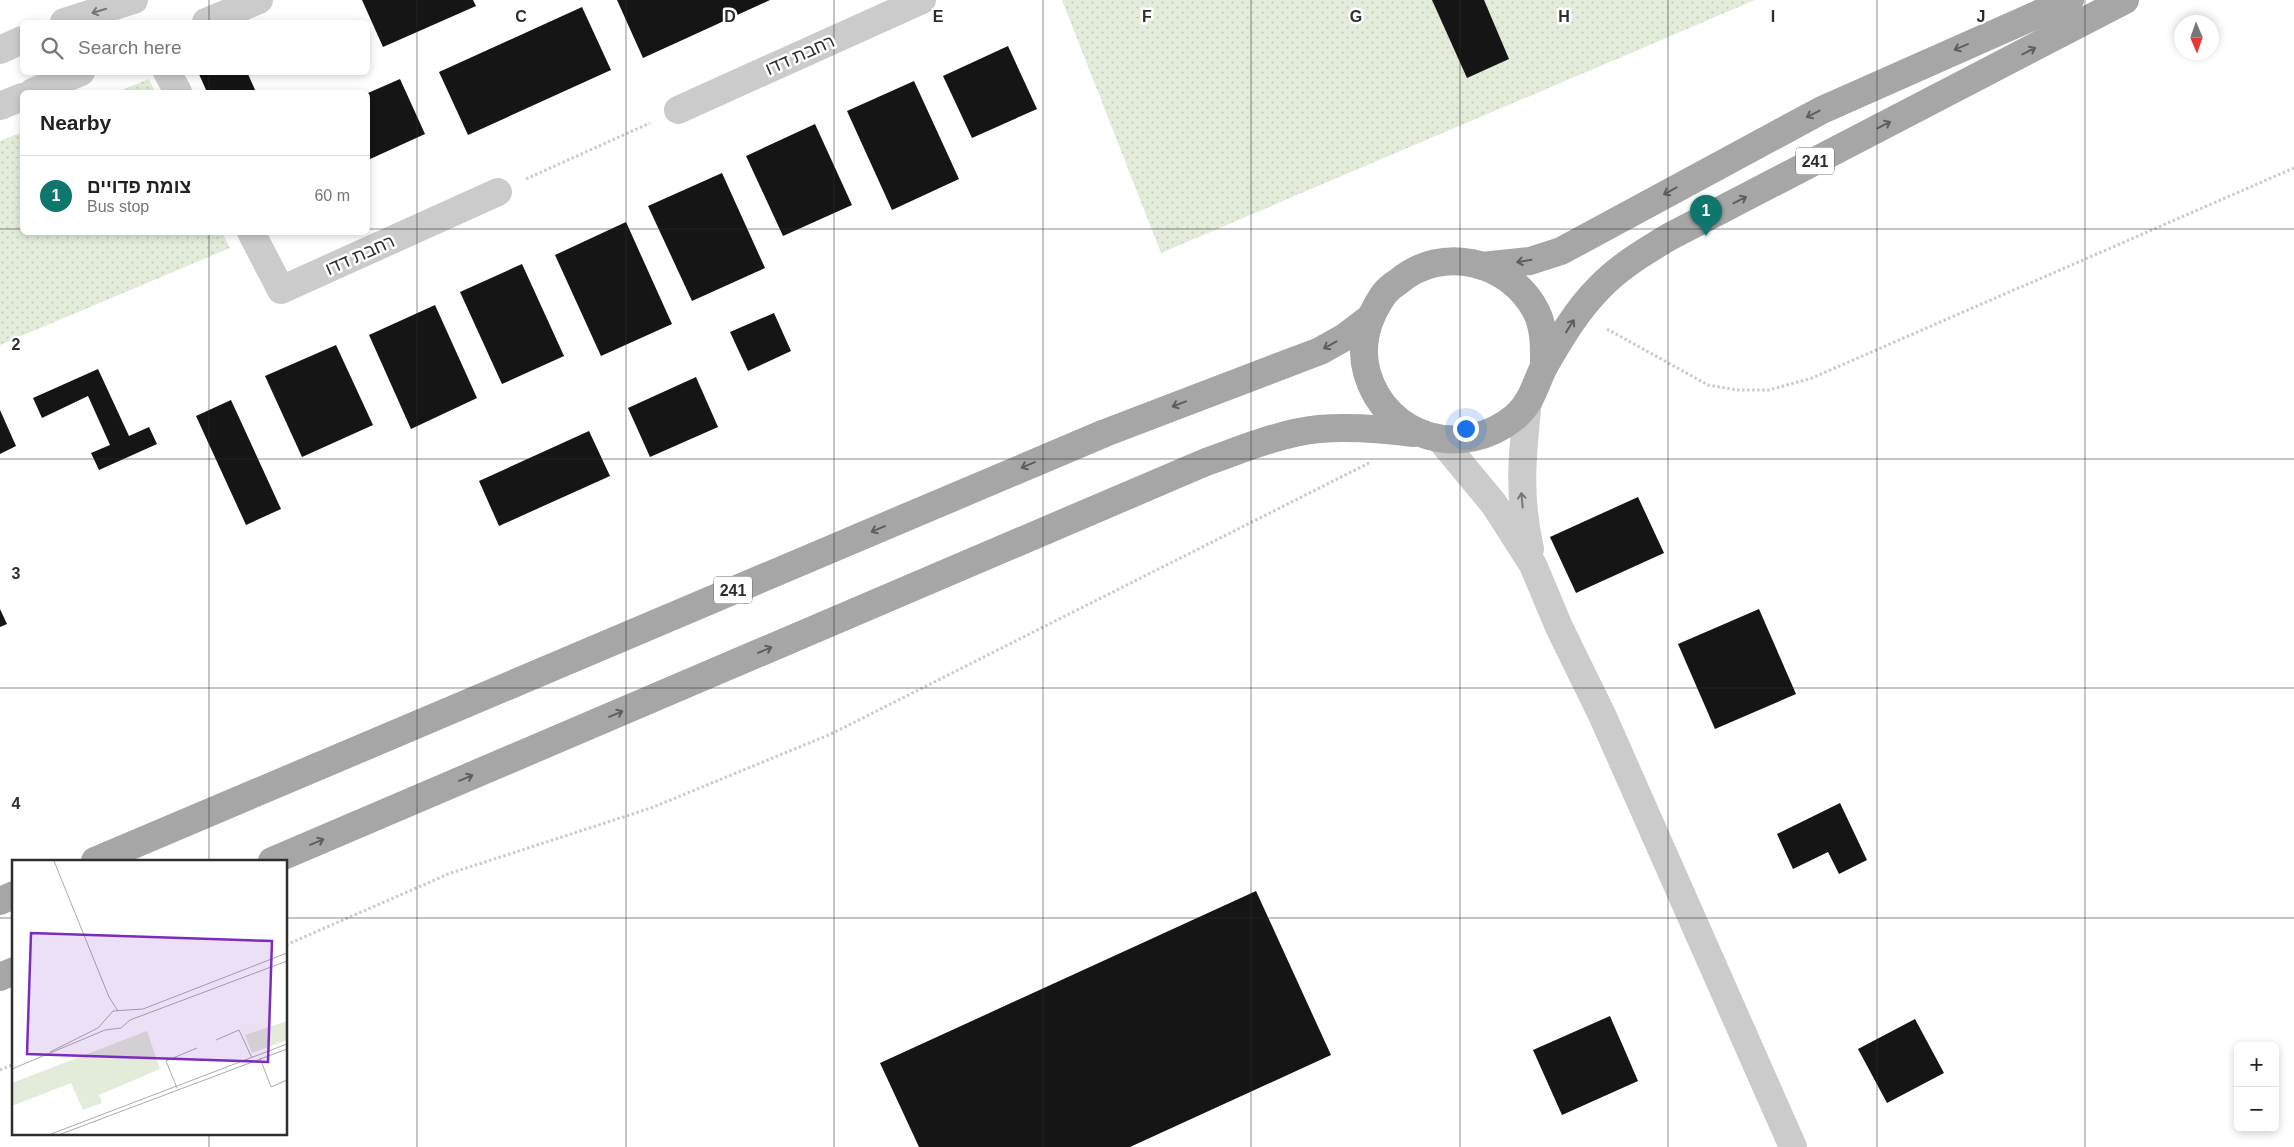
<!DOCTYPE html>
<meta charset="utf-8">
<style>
:root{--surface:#fff;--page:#f2f2f2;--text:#222;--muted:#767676;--line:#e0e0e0;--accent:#0f766e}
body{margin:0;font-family:Arial,Heebo,sans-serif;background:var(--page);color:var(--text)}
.controls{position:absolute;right:15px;bottom:15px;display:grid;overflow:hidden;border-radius:8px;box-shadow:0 2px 8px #0003}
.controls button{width:45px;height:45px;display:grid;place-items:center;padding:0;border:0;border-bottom:1px solid var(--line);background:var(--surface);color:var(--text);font:25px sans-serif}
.compass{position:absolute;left:2174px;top:15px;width:45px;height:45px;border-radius:50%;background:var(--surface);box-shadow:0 2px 8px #0003;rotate:178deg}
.you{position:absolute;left:1465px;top:428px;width:18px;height:18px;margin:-12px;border:4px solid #fff;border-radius:50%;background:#1a73e8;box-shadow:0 0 0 8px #1a73e833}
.badge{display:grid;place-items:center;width:32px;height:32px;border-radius:50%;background:var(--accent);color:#fff;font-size:16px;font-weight:700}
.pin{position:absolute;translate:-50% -41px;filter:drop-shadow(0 1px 2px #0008)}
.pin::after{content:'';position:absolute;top:26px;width:18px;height:15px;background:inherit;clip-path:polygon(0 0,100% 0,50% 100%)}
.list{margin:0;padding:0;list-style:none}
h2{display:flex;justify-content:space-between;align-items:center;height:65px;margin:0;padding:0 20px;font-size:21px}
h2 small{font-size:16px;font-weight:400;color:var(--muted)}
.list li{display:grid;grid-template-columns:32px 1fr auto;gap:15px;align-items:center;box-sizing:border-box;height:80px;padding:0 20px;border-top:1px solid var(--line)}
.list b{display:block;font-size:19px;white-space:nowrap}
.list p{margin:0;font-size:16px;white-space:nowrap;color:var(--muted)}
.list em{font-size:16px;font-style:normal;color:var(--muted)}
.icon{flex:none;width:28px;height:28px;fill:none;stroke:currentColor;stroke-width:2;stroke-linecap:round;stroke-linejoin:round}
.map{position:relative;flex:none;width:2294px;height:1147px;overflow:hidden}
.search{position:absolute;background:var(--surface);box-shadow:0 2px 8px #0003;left:20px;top:20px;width:350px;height:55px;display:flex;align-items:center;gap:12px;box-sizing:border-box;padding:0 18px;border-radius:8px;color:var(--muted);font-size:19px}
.panel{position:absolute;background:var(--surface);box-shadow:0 2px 8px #0003;left:20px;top:90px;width:350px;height:145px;border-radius:8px}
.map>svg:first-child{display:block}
</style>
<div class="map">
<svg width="2294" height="1147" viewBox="0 0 2294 1147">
<defs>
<pattern id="grass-dots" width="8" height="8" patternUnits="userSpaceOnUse" patternTransform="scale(1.25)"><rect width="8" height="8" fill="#e3ecda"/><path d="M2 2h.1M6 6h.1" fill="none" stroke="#c3cbbb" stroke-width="1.8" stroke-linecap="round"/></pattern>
</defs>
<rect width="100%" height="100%" fill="#fff"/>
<g fill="url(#grass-dots)">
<path d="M1062,0H1755L1161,253Z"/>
<path d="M149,79L155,92H117Z"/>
<path d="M22,132V232L222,233L230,248L0,345V141Z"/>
</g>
<g fill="#151515">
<path d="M362,0H473L476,6L383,47Z"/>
<path d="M617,0H770L643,58Z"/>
<path d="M1432,0H1484L1509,59L1467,78Z"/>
<path d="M582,7L611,70L468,135L439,72Z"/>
<path d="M1008,46L1037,109L972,138L943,76Z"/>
<path d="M198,72H247L256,92H207Z"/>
<path d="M400,79L425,134L368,160V93Z"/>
<path d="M914,81L959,179L892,210L847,111Z"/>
<path d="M815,124L852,205L783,236L746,156Z"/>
<path d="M722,173L765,268L692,301L648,206Z"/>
<path d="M626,222L672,324L601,356L555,255Z"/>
<path d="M522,264L564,356L502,384L460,292Z"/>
<path d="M435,305L477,398L411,429L369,335Z"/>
<path d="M774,313L791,351L748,371L730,332Z"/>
<path d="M336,345L373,425L302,457L265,376Z"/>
<path d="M98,369L129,436L149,427L157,444L99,470L91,453L110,445L88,396L42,418L33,398Z"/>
<path d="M696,377L718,427L650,457L628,408Z"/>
<path d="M231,400L281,509L246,525L196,416Z"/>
<path d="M0,410L16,446L0,454Z"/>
<path d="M589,431L610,476L499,526L479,481Z"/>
<path d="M1638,497L1664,553L1576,593L1550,537Z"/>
<path d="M0,609L7,624L0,627Z"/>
<path d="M1759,609L1796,694L1715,729L1678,644Z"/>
<path d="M1840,803L1867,860L1839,874L1828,852L1793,869L1777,834Z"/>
<path d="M1256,891L1331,1055L1130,1147H919L880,1063Z"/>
<path d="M1610,1016L1638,1081L1562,1115L1533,1050Z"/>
<path d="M1915,1019L1944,1073L1887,1103L1858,1049Z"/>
</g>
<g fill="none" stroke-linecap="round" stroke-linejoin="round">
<g stroke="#cbcbcb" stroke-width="3" stroke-dasharray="2.5 2.5" stroke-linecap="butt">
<path d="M526,179L650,123"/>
<path d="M1607,329L1708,385L1738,390H1769L1812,378L2294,168"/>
<path d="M286,945L448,874L651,808L831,734L1371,462"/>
<path d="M0,1070L14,1064"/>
</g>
<g stroke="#cbcbcb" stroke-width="28">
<path d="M64,22L134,0"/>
<path d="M206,22L259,0"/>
<path d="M0,50L22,40"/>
<path d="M167,72L178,92"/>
<path d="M33,92L81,72"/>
<path d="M0,106L22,97"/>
<path d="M678,110L922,0"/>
<path d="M251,232L281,290L498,192"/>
<path d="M1528,401C1522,455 1518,496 1530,549"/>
<path d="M1440,439L1494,504L1533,565L1559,627L1603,717L1793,1147"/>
</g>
<g stroke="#a6a6a6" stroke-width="28">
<path d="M1482,266L1530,261L1561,251L1822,110L2070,0"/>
<path d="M1544,367C1544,348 1545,329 1536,311C1510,261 1442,244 1398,282C1393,285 1388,289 1384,294C1368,317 1359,345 1367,373C1386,439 1463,460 1515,417C1533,402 1535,383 1545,365C1560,339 1577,310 1599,288C1619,267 1644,252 1669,237L2125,0"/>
<path d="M95,861L1105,433L1320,351L1345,337L1370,318"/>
<path d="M272,861L1206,462C1243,449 1280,433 1319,429C1351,426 1383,429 1414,433"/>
<path d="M0,901L14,895"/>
<path d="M0,977L14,971"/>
</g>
</g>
<defs><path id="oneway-shaft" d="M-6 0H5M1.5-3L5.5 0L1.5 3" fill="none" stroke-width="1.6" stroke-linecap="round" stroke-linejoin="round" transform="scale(1.25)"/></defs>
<g stroke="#757575">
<use href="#oneway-shaft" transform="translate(99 11) rotate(163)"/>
<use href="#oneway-shaft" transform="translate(1522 500) rotate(-95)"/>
</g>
<g stroke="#5e5e5e">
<use href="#oneway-shaft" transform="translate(1961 47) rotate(157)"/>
<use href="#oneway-shaft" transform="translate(2029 51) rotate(-27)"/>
<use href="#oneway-shaft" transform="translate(1813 114) rotate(153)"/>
<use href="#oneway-shaft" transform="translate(1884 125) rotate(-27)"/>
<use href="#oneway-shaft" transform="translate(1670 191) rotate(151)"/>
<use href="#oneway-shaft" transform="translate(1740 200) rotate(-27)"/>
<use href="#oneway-shaft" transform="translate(1524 261) rotate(171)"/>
<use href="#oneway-shaft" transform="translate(1570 326) rotate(-58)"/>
<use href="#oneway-shaft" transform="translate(1330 345) rotate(151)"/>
<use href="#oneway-shaft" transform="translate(1179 404) rotate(159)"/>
<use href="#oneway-shaft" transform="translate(1028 465) rotate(157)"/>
<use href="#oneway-shaft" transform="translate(878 529) rotate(157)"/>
<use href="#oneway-shaft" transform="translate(765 650) rotate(-23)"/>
<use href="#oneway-shaft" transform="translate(616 714) rotate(-23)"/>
<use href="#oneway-shaft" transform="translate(466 778) rotate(-23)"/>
<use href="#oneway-shaft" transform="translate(317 842) rotate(-23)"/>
</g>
<path fill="none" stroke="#2e2e2e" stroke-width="1" stroke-opacity="0.55" d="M209,0V22M417,0V1147M626,0V1147M834,0V1147M1043,0V1147M1251,0V1147M1460,0V1147M1668,0V1147M1877,0V1147M2085,0V1147M209,72V92M0,229H22M368,229H2294M209,232V861M0,459H2294M0,688H2294M0,918H14M286,918H2294M209,1133V1147"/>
<g text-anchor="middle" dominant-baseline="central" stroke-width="5" stroke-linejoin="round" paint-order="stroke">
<g fill="#fff" stroke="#6d6d6d" stroke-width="1">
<rect x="1796" y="147.5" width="38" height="27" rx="4"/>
<rect x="714" y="576.5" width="38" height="27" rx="4"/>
</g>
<g font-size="16" font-weight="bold" fill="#2e2e2e">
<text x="1815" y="161">241</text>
<text x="733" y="590">241</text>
</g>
<g font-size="18" fill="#2e2e2e" stroke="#fff">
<text transform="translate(800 55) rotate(-24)">רחבת דדו</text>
<text transform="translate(360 255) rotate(-24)">רחבת דדו</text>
</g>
</g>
<g transform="translate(12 860)">
<rect width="275" height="275" fill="#fff"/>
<path d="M275,161V180L240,193L233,175ZM135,171L148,209L87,235L90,243L71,250L59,223L0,246V223Z" fill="#e3ecda"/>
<path fill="none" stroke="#ababab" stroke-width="1" d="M42,1L97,137L106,151M204,180L227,170L240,198M38,192L86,168L101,151L131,149L275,93M248,198L259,227L275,220M0,209L93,170L109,168L118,160L275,101M165,228L154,201L185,188M39,274L275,184M49,274L275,189"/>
<path fill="#7b2cbf" fill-opacity="0.15" stroke="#7b2cbf" stroke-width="2.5" d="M19,73L260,81L256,202L15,194Z"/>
<rect width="275" height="275" fill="none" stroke="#2e2e2e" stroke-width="2.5"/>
</g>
<g font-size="16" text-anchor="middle" font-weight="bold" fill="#2e2e2e" stroke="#fff" stroke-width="5" stroke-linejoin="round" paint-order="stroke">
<text x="521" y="22">C</text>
<text x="730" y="22">D</text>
<text x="938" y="22">E</text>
<text x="1147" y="22">F</text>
<text x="1356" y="22">G</text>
<text x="1564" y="22">H</text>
<text x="1773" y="22">I</text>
<text x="1981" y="22">J</text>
<text x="16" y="350">2</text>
<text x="16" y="579">3</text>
<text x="16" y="809">4</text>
</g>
</svg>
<div class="controls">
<button>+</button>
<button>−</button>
</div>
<svg class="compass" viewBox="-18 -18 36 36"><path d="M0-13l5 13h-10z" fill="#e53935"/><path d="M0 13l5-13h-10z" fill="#767676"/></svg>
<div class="you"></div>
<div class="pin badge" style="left:1706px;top:236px">1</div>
<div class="search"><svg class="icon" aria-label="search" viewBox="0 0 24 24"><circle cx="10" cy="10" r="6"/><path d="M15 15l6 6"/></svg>Search here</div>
<section class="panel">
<h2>Nearby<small></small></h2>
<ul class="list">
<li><span class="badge">1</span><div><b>צומת פדויים</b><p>Bus stop</p></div><em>60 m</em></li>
</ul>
</section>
</div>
